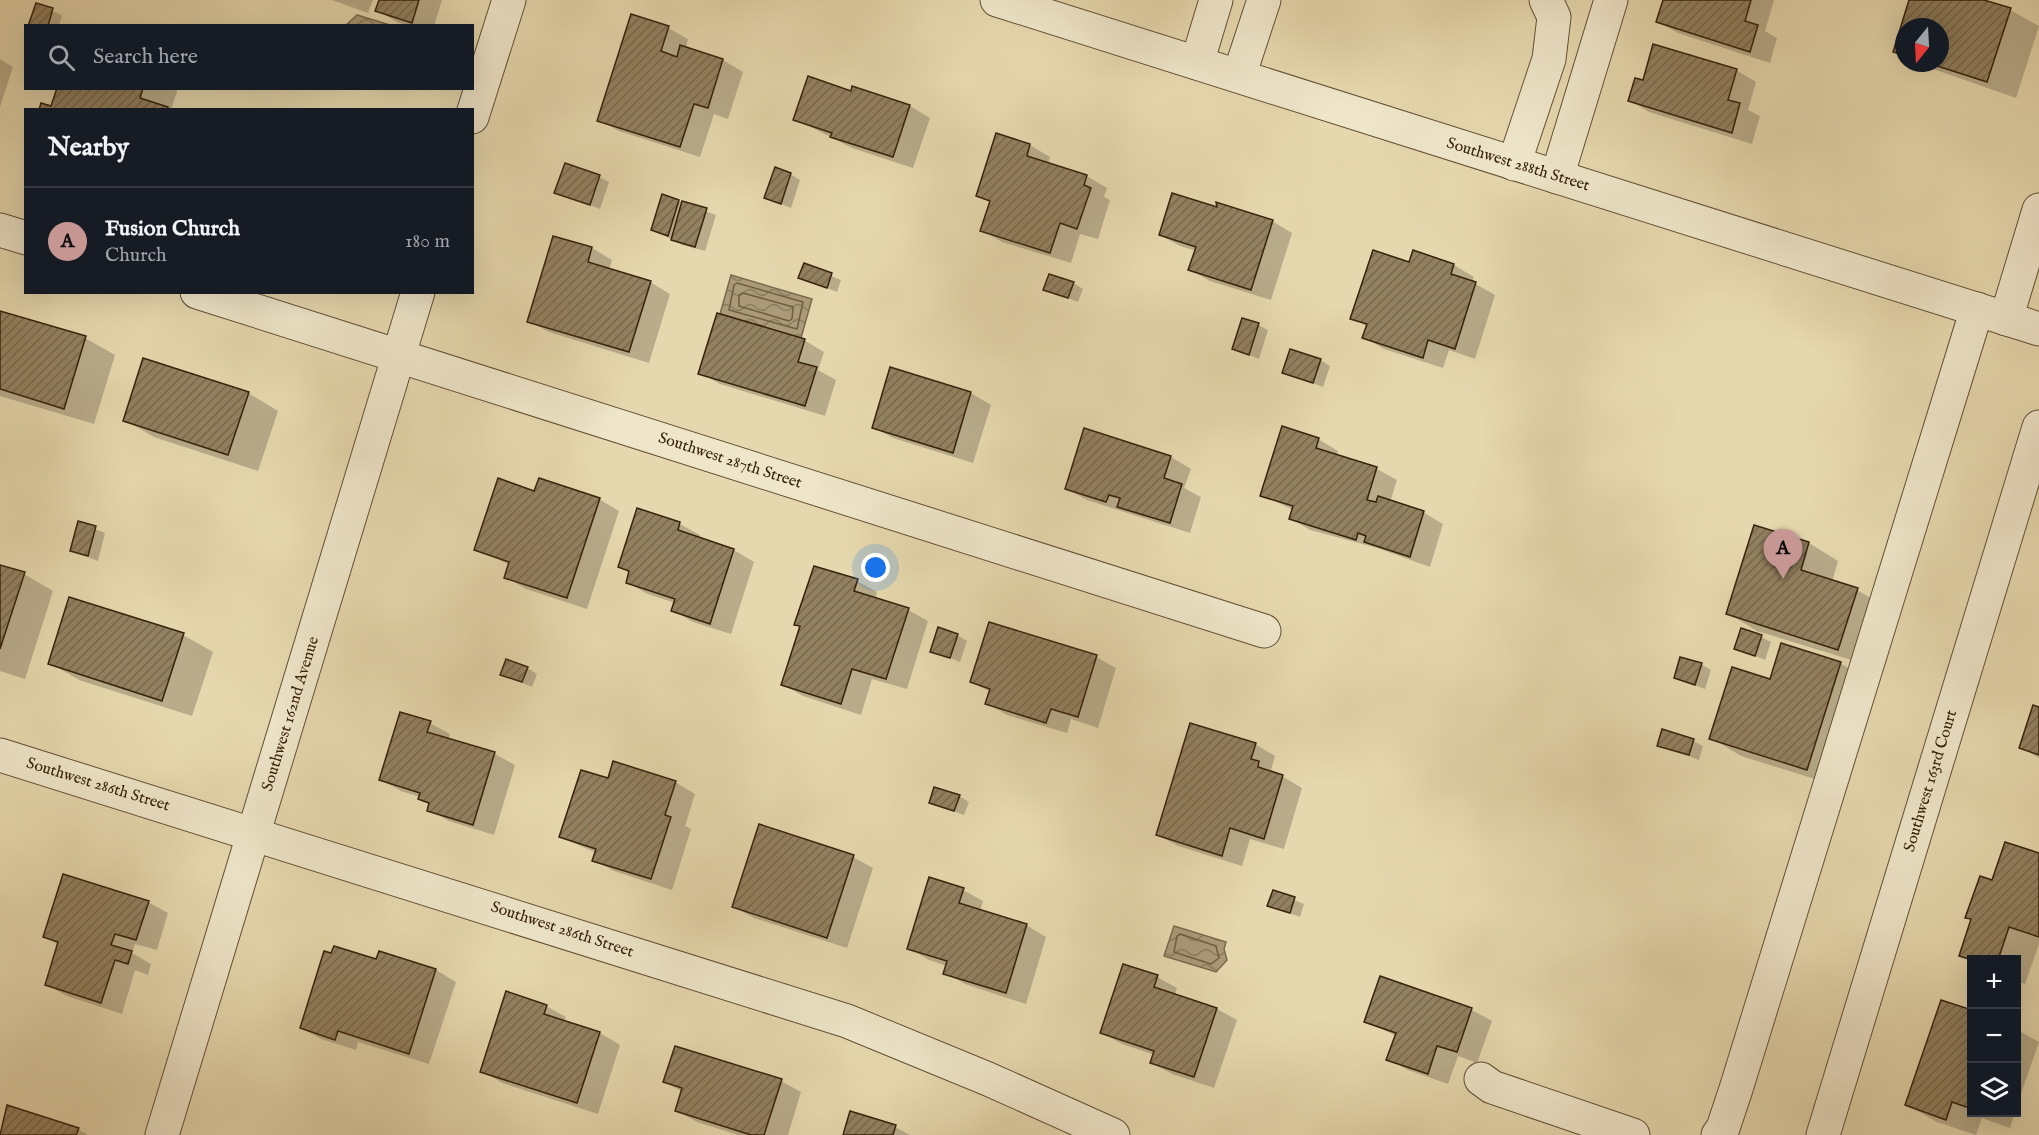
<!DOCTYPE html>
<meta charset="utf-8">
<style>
:root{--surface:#171b24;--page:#242831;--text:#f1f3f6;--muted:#9ea1a6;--line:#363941;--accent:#c59692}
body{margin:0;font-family:"IM FELL English",serif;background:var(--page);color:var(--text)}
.controls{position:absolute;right:18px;bottom:18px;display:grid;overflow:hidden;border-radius:0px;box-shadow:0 6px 24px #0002}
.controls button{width:54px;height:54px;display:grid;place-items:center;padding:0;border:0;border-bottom:2px solid var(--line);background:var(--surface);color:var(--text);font:30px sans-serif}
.compass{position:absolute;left:1895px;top:18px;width:54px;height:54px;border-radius:50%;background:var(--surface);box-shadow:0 6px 24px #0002;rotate:198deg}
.you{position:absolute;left:876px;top:568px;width:21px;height:21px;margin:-15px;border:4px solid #fff;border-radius:50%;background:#1a73e8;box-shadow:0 0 0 9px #1a73e833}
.badge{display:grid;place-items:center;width:39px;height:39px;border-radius:50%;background:var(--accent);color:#111;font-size:20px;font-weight:700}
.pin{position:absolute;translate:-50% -50px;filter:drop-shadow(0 2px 3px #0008)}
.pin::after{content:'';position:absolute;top:32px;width:21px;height:18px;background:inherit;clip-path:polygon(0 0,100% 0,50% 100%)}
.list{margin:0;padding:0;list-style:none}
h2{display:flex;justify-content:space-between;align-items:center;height:78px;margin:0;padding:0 24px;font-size:26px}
h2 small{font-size:20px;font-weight:400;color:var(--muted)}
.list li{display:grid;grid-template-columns:39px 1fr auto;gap:18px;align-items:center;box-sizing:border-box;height:108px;padding:0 24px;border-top:2px solid var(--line)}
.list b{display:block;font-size:22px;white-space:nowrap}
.list p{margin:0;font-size:20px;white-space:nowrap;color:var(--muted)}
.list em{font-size:20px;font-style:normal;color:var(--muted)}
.icon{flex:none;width:33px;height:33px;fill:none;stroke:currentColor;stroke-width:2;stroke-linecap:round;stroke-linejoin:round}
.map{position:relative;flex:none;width:2039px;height:1135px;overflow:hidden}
.search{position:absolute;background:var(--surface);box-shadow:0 6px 24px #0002;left:24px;top:24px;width:450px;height:66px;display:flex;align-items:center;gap:15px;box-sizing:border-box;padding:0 21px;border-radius:0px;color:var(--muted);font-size:22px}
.panel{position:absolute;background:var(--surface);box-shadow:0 6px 24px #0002;left:24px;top:108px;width:450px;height:186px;border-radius:0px}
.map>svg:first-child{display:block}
</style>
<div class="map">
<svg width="2039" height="1135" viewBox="0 0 2039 1135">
<defs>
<pattern id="water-waves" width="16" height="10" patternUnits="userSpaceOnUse" patternTransform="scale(1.5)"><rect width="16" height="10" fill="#aa9a77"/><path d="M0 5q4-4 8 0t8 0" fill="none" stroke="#8b7d60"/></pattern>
<pattern id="building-hatch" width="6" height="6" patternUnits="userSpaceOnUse" patternTransform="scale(1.5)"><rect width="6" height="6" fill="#928160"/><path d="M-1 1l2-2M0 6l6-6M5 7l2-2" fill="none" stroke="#78694d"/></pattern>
</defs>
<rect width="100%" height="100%" fill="#e6d8ae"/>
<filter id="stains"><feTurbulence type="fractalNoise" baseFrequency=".00333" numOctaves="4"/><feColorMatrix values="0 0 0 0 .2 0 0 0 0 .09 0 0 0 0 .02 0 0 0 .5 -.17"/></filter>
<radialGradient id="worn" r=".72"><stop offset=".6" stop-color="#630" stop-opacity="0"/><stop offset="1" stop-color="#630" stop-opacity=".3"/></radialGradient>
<g fill="url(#water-waves)" stroke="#7c6a4c" stroke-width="1.5">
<path d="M357,15L390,25H346Z"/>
<path d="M731,275L812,299L801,338L720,314Z"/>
<path d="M1174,926L1226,942L1224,949L1227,960L1216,972L1164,956Z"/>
</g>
<g fill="#0003">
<path d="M332,0H373L368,13Z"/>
<path d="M380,0H442L434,26H409L397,22L377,10Z"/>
<path d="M1664,0H1774L1765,31L1777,38L1770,63L1678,33L1658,22Z"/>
<path d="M1910,0H1979L2010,10L2039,26L2016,98L1916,63H1940V27H1904V56L1895,51Z"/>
<path d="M37,5L62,15L59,26H30Z"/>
<path d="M668,28L688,39L686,48L723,60L743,72L728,119L714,114L700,157L619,131L599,120Z"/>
<path d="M0,59L13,67L0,107Z"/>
<path d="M1736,70L1756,82L1748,110L1760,116L1752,144L1649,112L1629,100L1644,81Z"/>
<path d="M59,88H178L171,110H41L52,108Z"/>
<path d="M853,88L910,106L930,118L913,168L852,148L795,119L852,93Z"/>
<path d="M997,135L1030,145L1050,157L1048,164L1087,176L1107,188L1104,197L1110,200L1098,239L1080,234L1071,263L1002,242L982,230L991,203L978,195Z"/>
<path d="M790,174L800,180L791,208L766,198Z"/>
<path d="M599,177L609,182L600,209L556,192Z"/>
<path d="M678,201L716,215L705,251L682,245L652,229Z"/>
<path d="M1218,209L1272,221L1292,233L1271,300L1210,281L1190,270L1196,251L1180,246L1160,235Z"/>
<path d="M554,237L592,248L612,260L609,269L650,282L670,294L649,363L549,332L529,321Z"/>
<path d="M1410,264L1454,265L1474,277L1472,282L1495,295L1475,359L1449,350L1443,368L1384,349L1364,337L1368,327L1352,318Z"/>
<path d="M805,265L841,280L837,292L800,277Z"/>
<path d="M1073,283L1083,289L1078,302L1045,289Z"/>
<path d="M0,312L85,338L115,355L94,424L0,396Z"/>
<path d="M1258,325L1268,330L1259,359L1234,349Z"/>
<path d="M804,340L824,352L818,370L836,380L825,416L720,384L700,373Z"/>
<path d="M1320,360L1330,366L1323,387L1284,372Z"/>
<path d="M891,369L971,393L991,405L973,463L893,438L873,427Z"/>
<path d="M248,393L278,411L258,471L154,437L125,420Z"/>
<path d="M1318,439L1338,451L1337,456L1377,469L1397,480L1390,502L1423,512L1443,524L1430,567L1377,548L1310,530L1290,518L1293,510L1262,495Z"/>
<path d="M1171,457L1191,469L1184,488L1201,497L1190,533L1087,500L1067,489Z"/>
<path d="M535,492L599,499L619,511L587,609L526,589L506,577L510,565L476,549Z"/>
<path d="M638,510L680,524L700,535L699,539L734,550L754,562L731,634L693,622L673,610L675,603L648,594L628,583L630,573L620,567Z"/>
<path d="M79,523L105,533L98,561L72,551Z"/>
<path d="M1755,526L1809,543L1838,561L1832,582L1857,590L1887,607L1868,665L1757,631L1728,613Z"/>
<path d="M0,566L24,574L53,591L25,679L0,671Z"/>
<path d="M814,567L857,581L877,592L875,599L908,610L928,621L907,689L872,679L861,715L803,696L783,685L801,627L796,624Z"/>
<path d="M183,635L213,652L192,716L79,680L50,663Z"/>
<path d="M957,635L967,641L960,662L932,651Z"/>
<path d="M1761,637L1771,642L1765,660L1736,648Z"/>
<path d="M1096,657L1116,668L1098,728L1071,719L1067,733L1007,715L987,703L990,692L972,682Z"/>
<path d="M1840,663L1870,681L1837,786L1741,756L1711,738Z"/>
<path d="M1701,664L1711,670L1705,689L1676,678Z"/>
<path d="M527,668L537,674L532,687L502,674Z"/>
<path d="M2039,709V758L2020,747Z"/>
<path d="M430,723L450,734L448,740L495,754L515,765L494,835L449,821L429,810L430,804L420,797L401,791L381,780Z"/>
<path d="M1693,741L1703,746L1699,760L1659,745Z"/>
<path d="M1255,744L1275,756L1271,770L1302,788L1284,849L1250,839L1242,866L1178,846L1158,835Z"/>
<path d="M609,780L675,782L695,794L685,826L691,829L672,890L614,871L594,860L596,853L561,837Z"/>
<path d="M959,796L969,802L964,815L931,803Z"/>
<path d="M2039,855V944L2025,984L2016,981V960L1972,962L1960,955L1972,920L1967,917L1993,882Z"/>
<path d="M853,857L873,868L847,948L754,918L734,907Z"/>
<path d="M963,890L983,901L980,911L1026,925L1046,937L1026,1004L965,984L945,973L947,966L929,960L909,948Z"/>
<path d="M1274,892L1304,904L1300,917L1269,906Z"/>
<path d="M148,902L168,913L157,950L135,944L132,953L151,964L148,975L135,970L122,1014L67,996L47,985L59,945L45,937Z"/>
<path d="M377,961L436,970L456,982L429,1064L358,1042L356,1050L321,1039L301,1028Z"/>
<path d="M1157,977L1177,988L1175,995L1217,1009L1237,1020L1214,1088L1172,1074L1152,1063L1155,1055L1122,1044L1102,1033Z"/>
<path d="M1381,978L1472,1010L1492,1021L1477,1063L1458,1056L1448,1084L1408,1070L1388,1059L1396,1036L1365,1021Z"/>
<path d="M546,1006L566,1017L564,1022L600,1033L620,1045L598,1114L502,1083L482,1071Z"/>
<path d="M1972,1012V1112H2015L2010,1128L1982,1118L1976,1135L1937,1122L1907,1105Z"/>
<path d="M2016,1029L2039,1042L2016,1108Z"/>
<path d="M781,1081L801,1092L788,1135H738L697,1122L677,1111L683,1092L665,1082Z"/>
<path d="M8,1107L78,1129L88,1135H0Z"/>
<path d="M895,1127L910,1135H845Z"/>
</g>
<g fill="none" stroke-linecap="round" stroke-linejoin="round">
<g stroke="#705e41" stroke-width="1.5">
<path d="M737,283L803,302L797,329L729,310L734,285Z"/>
<path d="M743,293L793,307L792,319L789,321L739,306V295Z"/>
<path d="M1180,934L1216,946L1219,958L1211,964L1174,952L1177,936Z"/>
</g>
</g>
<g fill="url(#building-hatch)" stroke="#37220b" stroke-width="1.5">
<path d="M379,0H419L412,23L375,11Z"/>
<path d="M1663,0H1751L1745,21L1758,25L1750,52L1656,22Z"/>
<path d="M1909,0H1984L2011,8L1987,82L1928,63H1940V27H1904V55L1893,52Z"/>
<path d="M36,3L53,8L48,26H28Z"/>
<path d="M631,14L669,26L661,51L677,57L680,45L723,59L708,108L694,104L680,147L597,121Z"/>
<path d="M1653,44L1737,69L1728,100L1740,103L1732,133L1628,101L1635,78L1643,80Z"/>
<path d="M808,76L851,91L852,86L910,105L893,157L830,137L832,133L793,120Z"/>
<path d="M57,88H143L140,98L168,107L167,110H39L41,103L51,106Z"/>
<path d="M996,133L1030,144L1027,156L1087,175L1084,185L1091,188L1077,229L1060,223L1050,253L980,231L990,201L976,196Z"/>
<path d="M565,163L600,175L590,205L554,193Z"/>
<path d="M775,167L791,173L781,204L764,198Z"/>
<path d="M1172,193L1217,207L1216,202L1273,220L1251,290L1188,270L1196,247L1159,235Z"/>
<path d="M662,194L679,200L668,236L651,230Z"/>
<path d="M682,201L707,208L695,247L671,240Z"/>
<path d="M553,236L592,247L588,262L651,281L629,352L527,322Z"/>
<path d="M1373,250L1409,262L1413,250L1454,264L1451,274L1476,282L1455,349L1428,340L1423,358L1362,338L1367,324L1350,319Z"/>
<path d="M804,263L832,273L827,288L798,278Z"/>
<path d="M1049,274L1074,282L1068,298L1043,290Z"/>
<path d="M0,311L86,336L64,409L0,389Z"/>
<path d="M717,313L805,339L798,362L817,367L805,406L698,374Z"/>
<path d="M1242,318L1259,323L1249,355L1232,349Z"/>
<path d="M1290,349L1321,359L1313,383L1282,373Z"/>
<path d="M143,358L249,392L228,455L123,421Z"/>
<path d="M890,367L971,392L953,453L872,428Z"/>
<path d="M1282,426L1319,438L1316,448L1377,467L1367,500L1376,502L1378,496L1424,511L1410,557L1364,542L1366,536L1358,533L1356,540L1289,519L1293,506L1260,496Z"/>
<path d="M1084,428L1171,456L1164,478L1182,484L1170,523L1117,507L1120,498L1109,495L1106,502L1065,489Z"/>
<path d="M498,478L534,491L539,478L600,498L567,598L504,578L509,562L474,550Z"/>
<path d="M637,508L680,522L678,530L734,549L710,624L671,611L675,599L626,583L629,571L618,567Z"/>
<path d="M78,521L96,526L88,556L70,551Z"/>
<path d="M1754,525L1809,542L1801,570L1858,588L1838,650L1726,614Z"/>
<path d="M0,565L25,572L0,649Z"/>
<path d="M814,566L858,579L854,591L909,608L886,679L852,669L841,704L781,685L800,626L794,625Z"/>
<path d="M69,597L184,633L162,701L48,664Z"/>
<path d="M989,622L1097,655L1078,717L1051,709L1046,723L985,704L990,689L970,682Z"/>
<path d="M938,627L958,634L950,658L930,652Z"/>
<path d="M1741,628L1762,635L1755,656L1734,649Z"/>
<path d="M1781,643L1841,662L1807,770L1709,739L1732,667L1770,679Z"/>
<path d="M1680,657L1702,663L1695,685L1674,678Z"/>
<path d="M506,659L528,667L522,682L500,675Z"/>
<path d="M2033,705L2039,707V755L2019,748Z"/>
<path d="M400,712L431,721L427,732L495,752L473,825L427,811L429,803L418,799L420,793L379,780Z"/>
<path d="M1190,723L1256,743L1251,759L1259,761L1258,767L1283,775L1264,839L1230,828L1222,856L1156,835Z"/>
<path d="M1662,729L1694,739L1689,755L1657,746Z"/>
<path d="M613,761L676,781L665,815L671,817L651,879L592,861L596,849L559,837L581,770L608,778Z"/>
<path d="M934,787L960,795L954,811L929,803Z"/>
<path d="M759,824L854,855L827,938L732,907Z"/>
<path d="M2005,842L2039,853V937L2009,927L1998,960H1972L1959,956L1971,919L1965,918L1980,876L1992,880Z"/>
<path d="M63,874L149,901L136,940L115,934L111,945L132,951L128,964L115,960L101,1003L45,985L58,942L43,937Z"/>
<path d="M929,877L964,888L959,903L1027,924L1006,993L943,974L947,961L907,949Z"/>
<path d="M1273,890L1295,897L1290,913L1267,906Z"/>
<path d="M334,946L376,959L379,951L436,969L409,1054L338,1031L335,1040L300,1028L324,951L331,953Z"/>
<path d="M1123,964L1158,975L1154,987L1217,1008L1194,1077L1150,1063L1154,1051L1100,1033Z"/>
<path d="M1380,976L1472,1008L1457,1052L1437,1046L1428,1074L1386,1060L1396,1033L1364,1022Z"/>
<path d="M506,991L547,1005L544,1014L600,1032L577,1103L480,1072Z"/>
<path d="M1941,1000L1972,1010V1109L1952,1102L1946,1120L1905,1105Z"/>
<path d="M675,1046L782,1079L764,1135H751L675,1111L682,1088L663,1082Z"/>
<path d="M7,1105L79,1128L76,1135H0Z"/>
<path d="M850,1111L896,1125L893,1135H843Z"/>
</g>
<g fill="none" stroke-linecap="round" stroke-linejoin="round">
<g stroke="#635034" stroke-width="35">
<g id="minor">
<path d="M997,0L2039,329"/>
<path d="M1197,63L1216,0"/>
<path d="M1239,76L1264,0"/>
<path d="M472,117L509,0"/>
<path d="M1514,164L1549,59L1554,17L1546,0"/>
<path d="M1557,177L1611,0"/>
<path d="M0,230L26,238"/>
<path d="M197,292L1264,631"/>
<path d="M2006,319L2039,210"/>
<path d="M0,755L847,1021L988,1079L1113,1135"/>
<path d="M1481,1079L1492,1087L1633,1135"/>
<path d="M162,1135L418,292"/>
<path d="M1718,1135L1723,1128L1736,1089L1977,309"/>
<path d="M1823,1135L2039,427"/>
</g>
</g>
<use href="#minor" stroke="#efe6ca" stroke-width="33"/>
</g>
<g text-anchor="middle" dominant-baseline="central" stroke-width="5" stroke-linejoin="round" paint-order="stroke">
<g font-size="16" fill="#37220b" stroke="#efe6ca">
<text transform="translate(1518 165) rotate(17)">Southwest 288th Street</text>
<text transform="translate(730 461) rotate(18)">Southwest 287th Street</text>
<text transform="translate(291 714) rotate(-73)">Southwest 162nd Avenue</text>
<text transform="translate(1931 781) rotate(-73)">Southwest 163rd Court</text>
<text transform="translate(98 785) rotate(17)">Southwest 286th Street</text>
<text transform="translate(562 930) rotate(18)">Southwest 286th Street</text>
</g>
</g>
<rect width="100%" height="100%" filter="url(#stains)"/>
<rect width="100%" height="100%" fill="url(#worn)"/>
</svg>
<div class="controls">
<button>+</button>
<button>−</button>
<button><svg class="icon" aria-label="layers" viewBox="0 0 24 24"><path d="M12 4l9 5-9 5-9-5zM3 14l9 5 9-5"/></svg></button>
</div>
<svg class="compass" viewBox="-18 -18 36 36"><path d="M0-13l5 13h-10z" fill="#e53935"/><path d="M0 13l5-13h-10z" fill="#9ea1a6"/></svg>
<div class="you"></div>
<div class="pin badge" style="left:1783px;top:579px">A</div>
<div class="search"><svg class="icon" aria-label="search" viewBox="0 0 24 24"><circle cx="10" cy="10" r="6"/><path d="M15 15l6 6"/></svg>Search here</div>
<section class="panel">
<h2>Nearby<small></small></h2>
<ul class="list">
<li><span class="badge">A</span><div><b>Fusion Church</b><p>Church</p></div><em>180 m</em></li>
</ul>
</section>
</div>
